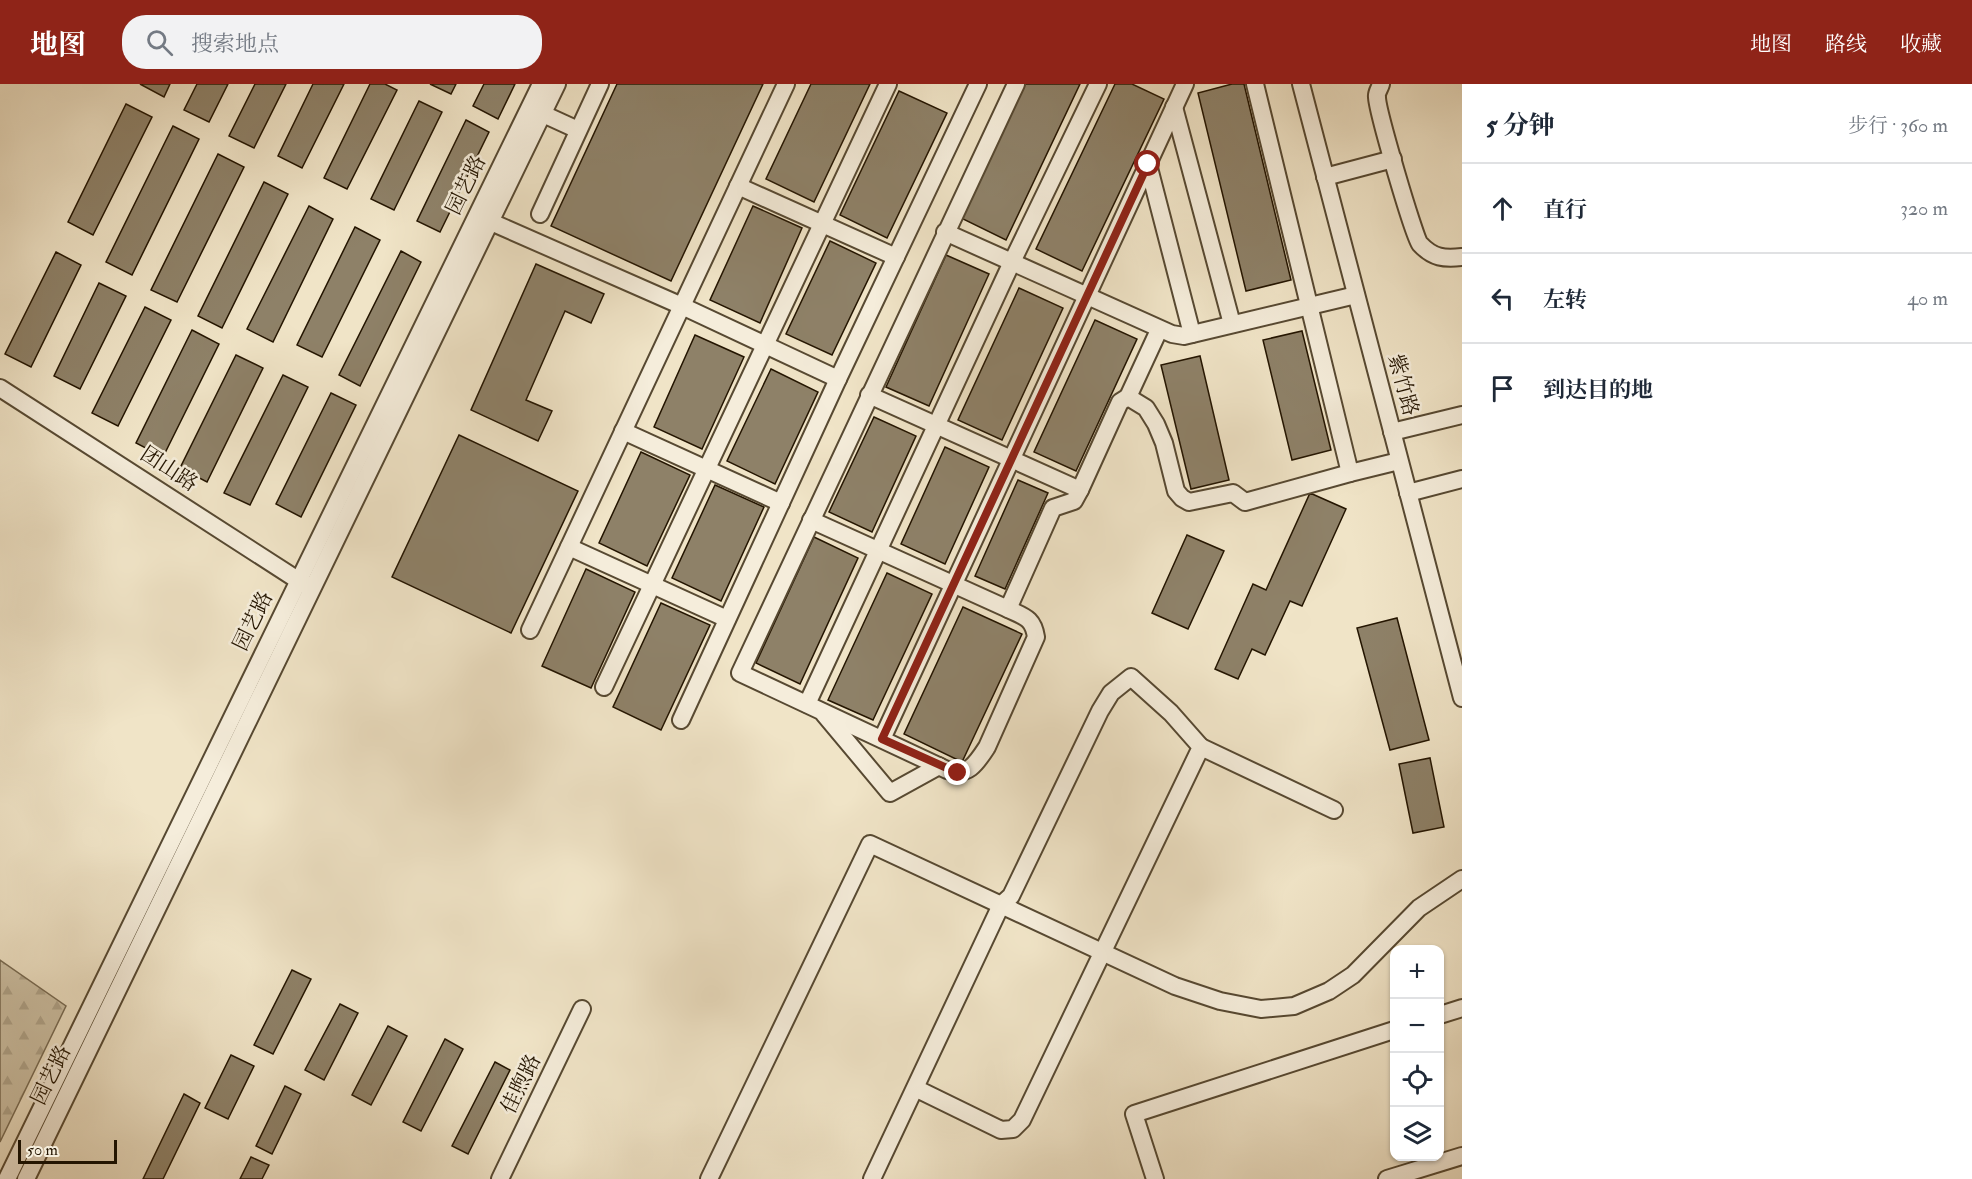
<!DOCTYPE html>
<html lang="zh">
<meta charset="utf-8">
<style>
:root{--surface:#fff;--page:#f2f2f3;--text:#1f2937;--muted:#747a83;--line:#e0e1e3;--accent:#8f2418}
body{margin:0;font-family:"IM FELL Double Pica","Noto Serif SC",serif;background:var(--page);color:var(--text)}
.controls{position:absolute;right:18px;bottom:18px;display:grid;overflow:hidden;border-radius:12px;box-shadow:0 2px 4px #0004}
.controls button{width:54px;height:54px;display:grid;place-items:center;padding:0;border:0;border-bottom:2px solid var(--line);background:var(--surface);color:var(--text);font:30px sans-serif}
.scale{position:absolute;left:18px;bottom:15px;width:99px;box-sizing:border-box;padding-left:6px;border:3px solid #241501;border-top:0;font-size:16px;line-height:21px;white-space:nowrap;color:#241501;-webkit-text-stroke:4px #f5eddb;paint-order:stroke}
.stop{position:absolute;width:18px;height:18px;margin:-14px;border:4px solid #8f2418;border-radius:50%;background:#fff}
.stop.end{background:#8f2418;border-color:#fff;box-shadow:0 2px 6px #0008}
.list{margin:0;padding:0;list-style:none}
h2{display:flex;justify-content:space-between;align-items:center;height:78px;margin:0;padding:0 24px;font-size:26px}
h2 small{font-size:20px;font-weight:400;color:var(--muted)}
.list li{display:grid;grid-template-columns:39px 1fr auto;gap:18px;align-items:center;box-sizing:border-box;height:90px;padding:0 24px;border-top:2px solid var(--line)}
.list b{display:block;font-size:22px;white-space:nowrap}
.list em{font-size:20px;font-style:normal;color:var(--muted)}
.icon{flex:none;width:33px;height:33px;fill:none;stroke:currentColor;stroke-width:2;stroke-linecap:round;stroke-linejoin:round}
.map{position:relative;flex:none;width:1462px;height:1095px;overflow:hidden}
header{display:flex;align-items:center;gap:36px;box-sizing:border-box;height:84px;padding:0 30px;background:var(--accent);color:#fff}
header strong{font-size:28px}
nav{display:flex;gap:33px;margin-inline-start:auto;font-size:21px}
.search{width:420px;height:54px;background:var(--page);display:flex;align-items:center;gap:15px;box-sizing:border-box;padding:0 21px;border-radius:24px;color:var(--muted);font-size:22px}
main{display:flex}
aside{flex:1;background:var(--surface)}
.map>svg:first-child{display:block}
</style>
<header>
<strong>地图</strong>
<div class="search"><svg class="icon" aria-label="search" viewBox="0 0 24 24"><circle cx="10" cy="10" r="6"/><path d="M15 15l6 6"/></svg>搜索地点</div>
<nav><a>地图</a><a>路线</a><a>收藏</a></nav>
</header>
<main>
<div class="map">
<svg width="1462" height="1095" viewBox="0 0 1462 1095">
<defs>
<pattern id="forest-firs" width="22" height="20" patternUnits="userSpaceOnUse" patternTransform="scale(1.5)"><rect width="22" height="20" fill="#cdc1a5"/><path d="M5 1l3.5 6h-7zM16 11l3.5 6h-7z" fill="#b0a58c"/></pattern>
</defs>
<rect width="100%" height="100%" fill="#f0e4c7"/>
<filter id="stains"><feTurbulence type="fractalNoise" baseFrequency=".00333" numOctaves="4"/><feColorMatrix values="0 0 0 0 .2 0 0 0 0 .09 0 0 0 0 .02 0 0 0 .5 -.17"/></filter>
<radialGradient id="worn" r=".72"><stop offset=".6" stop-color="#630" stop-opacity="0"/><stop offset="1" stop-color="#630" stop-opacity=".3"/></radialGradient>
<path fill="url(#forest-firs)" stroke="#786b53" stroke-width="1.5" d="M0,876L66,922L0,1058Z"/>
<g fill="#8e8168" stroke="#241501" stroke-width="1.5">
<path d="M140,0H170L164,13Z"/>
<path d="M197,0H228L209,38L184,26Z"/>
<path d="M255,0H286L254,64L229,52Z"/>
<path d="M313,0H344L302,84L278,72Z"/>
<path d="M370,0H385L397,6L347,105L324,94Z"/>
<path d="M430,0H456L451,10Z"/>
<path d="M484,0H515L498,35L473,22Z"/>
<path d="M617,0H763L671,197L551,142Z"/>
<path d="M811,0H870L814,118L766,95Z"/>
<path d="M1025,0H1080L1006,156L961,134Z"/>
<path d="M1115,0H1132L1164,15L1082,187L1036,165Z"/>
<path d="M1232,0H1244L1291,196L1246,207L1198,9Z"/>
<path d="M899,7L947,29L887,154L840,131Z"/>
<path d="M419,17L442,28L394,126L371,115Z"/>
<path d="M126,20L152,33L93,151L68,138Z"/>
<path d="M466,36L489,48L440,148L417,137Z"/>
<path d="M173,42L199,55L132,191L106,178Z"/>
<path d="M218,70L244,83L177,218L151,206Z"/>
<path d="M264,98L288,110L222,244L198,232Z"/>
<path d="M309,122L333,135L273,258L247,245Z"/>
<path d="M753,122L802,144L760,239L710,216Z"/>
<path d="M355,143L380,156L322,273L297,261Z"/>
<path d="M830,157L876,179L832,271L786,250Z"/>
<path d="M401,167L421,178L360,302L339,291Z"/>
<path d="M56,168L81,181L31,283L5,270Z"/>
<path d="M946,171L989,190L929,322L886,303Z"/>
<path d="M536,180L604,210L591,239L565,227L526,316L552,327L538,357L471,326Z"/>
<path d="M99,199L126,212L80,305L54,292Z"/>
<path d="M1019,204L1063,224L1002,356L958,336Z"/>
<path d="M145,223L171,236L118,342L92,329Z"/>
<path d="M1095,236L1137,255L1076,387L1034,368Z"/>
<path d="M192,246L219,260L163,373L136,359Z"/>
<path d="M1302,247L1331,366L1292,376L1263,256Z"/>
<path d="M695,251L744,273L702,365L654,343Z"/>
<path d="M236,271L263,284L207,398L180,384Z"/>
<path d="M1200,272L1229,396L1191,405L1161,281Z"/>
<path d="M771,285L818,308L775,400L727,377Z"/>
<path d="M283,291L308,303L250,421L224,409Z"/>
<path d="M331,309L356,321L301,433L276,420Z"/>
<path d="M874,333L916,352L872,448L829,428Z"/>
<path d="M459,351L578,407L511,549L392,493Z"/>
<path d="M945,363L989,383L945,480L901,460Z"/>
<path d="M641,368L690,391L647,482L599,459Z"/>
<path d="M1018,396L1048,409L1005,505L975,492Z"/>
<path d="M715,401L764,423L721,517L672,494Z"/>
<path d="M1310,409L1346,425L1302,522L1290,517L1265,571L1252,565L1238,595L1215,585L1253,500L1266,506Z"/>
<path d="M1187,451L1224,467L1188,545L1152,529Z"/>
<path d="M814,453L858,474L800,600L756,579Z"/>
<path d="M586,485L635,508L591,604L542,582Z"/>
<path d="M887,489L932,510L873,636L828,616Z"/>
<path d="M661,519L710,541L661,646L613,623Z"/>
<path d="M963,523L1022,550L962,678L904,650Z"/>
<path d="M1397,534L1429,656L1390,666L1357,544Z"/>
<path d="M1430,674L1444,743L1413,749L1399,680Z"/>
<path d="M292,886L311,895L273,970L254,961Z"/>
<path d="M340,920L358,929L324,996L305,986Z"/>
<path d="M388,942L407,952L371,1021L352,1011Z"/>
<path d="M445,955L463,965L421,1047L403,1038Z"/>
<path d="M231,971L254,982L228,1035L205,1024Z"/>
<path d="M495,978L510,986L468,1070L452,1062Z"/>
<path d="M285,1002L301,1010L272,1070L256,1062Z"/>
<path d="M184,1010L200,1019L163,1095H143Z"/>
<path d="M251,1073L269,1081L262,1095H240Z"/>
</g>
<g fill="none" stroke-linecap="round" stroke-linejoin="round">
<g stroke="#574932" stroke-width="20">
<g id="minor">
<path d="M1255,0L1350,389L1399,377"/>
<path d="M1301,0L1462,614"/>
<path d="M1381,0C1380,4 1376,9 1377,13C1377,26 1414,153 1420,160C1433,174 1444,175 1462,173"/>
<path d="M1174,23L1232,240"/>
<path d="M543,30L578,46"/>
<path d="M1148,80L1192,250"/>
<path d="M1325,93L1393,75"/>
<path d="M738,102L896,173"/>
<path d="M540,130L600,0"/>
<path d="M491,138L682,222L838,295"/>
<path d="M945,148L1172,250L1184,252L1356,211"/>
<path d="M1159,246L1128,313L1146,324L1156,340L1164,359L1176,407L1182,414L1189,418L1233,409L1245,418L1350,389"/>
<path d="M0,304L307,502"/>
<path d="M869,311L1080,406L1120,318L1128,313"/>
<path d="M623,347L781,419"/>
<path d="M1392,348L1462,331"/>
<path d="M1408,409L1462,395"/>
<path d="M811,436L1008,525L1053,424L1074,417L1080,406"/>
<path d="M569,463L727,535"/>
<path d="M1008,525C1025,533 1033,534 1036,553L987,663C976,680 968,693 947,686L740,589L1016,0"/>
<path d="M530,546L786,0"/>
<path d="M604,603L888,0"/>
<path d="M807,620L1012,178L1098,0"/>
<path d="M824,630L890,709L939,682"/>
<path d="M681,636L838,295L978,0"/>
<path d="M882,655L1185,0"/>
<path d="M1201,663L1334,726"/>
<path d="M1440,931L1462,924"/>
<path d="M7,1095L541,0"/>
<path d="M26,1095L557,0"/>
<path d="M500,1095L582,925"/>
<path d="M709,1095L870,760L1175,902L1220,917L1261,925L1294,922L1329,907L1353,891L1419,824L1462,795"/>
<path d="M872,1095L1001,821L1011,812L1100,627L1111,609L1131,593L1171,629L1201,663L1022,1036L1013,1045L1001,1046L915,1004"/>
<path d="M1155,1095L1134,1030L1394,946"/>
<path d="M1387,1095L1462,1072"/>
</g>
</g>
<use href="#minor" stroke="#f5eddb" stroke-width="16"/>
</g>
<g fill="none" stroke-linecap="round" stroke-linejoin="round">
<path stroke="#8f2418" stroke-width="8" d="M958,689L882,655L1148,80"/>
</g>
<g text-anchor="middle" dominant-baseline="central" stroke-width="5" stroke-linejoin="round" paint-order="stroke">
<g font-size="21" fill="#241501" stroke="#f5eddb">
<text transform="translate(466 101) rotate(-64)">园艺路</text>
<text transform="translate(1403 301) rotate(75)">紫竹路</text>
<text transform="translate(169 385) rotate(33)">团山路</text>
<text transform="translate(253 537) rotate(-64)">园艺路</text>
<text transform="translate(51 991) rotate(-64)">园艺路</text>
<text transform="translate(521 1000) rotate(-64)">佳煦路</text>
</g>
</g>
<rect width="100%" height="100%" filter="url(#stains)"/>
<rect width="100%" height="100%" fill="url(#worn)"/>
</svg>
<div class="controls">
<button>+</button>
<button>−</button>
<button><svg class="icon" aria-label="locate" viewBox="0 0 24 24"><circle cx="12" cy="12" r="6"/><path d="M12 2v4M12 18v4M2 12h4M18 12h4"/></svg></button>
<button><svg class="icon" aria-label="layers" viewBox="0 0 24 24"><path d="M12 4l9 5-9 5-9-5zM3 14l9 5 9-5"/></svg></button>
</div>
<div class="scale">50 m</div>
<div class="stop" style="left:1148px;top:80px"></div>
<div class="stop end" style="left:958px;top:689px"></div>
</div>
<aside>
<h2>5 分钟<small>步行 · 360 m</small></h2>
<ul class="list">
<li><svg class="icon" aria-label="ahead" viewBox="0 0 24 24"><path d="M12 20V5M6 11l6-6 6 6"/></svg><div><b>直行</b></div><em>320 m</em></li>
<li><svg class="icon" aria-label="left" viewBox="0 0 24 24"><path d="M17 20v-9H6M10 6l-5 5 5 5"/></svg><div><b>左转</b></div><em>40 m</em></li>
<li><svg class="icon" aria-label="arrive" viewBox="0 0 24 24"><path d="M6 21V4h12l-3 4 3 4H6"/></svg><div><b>到达目的地</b></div></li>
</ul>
</aside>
</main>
